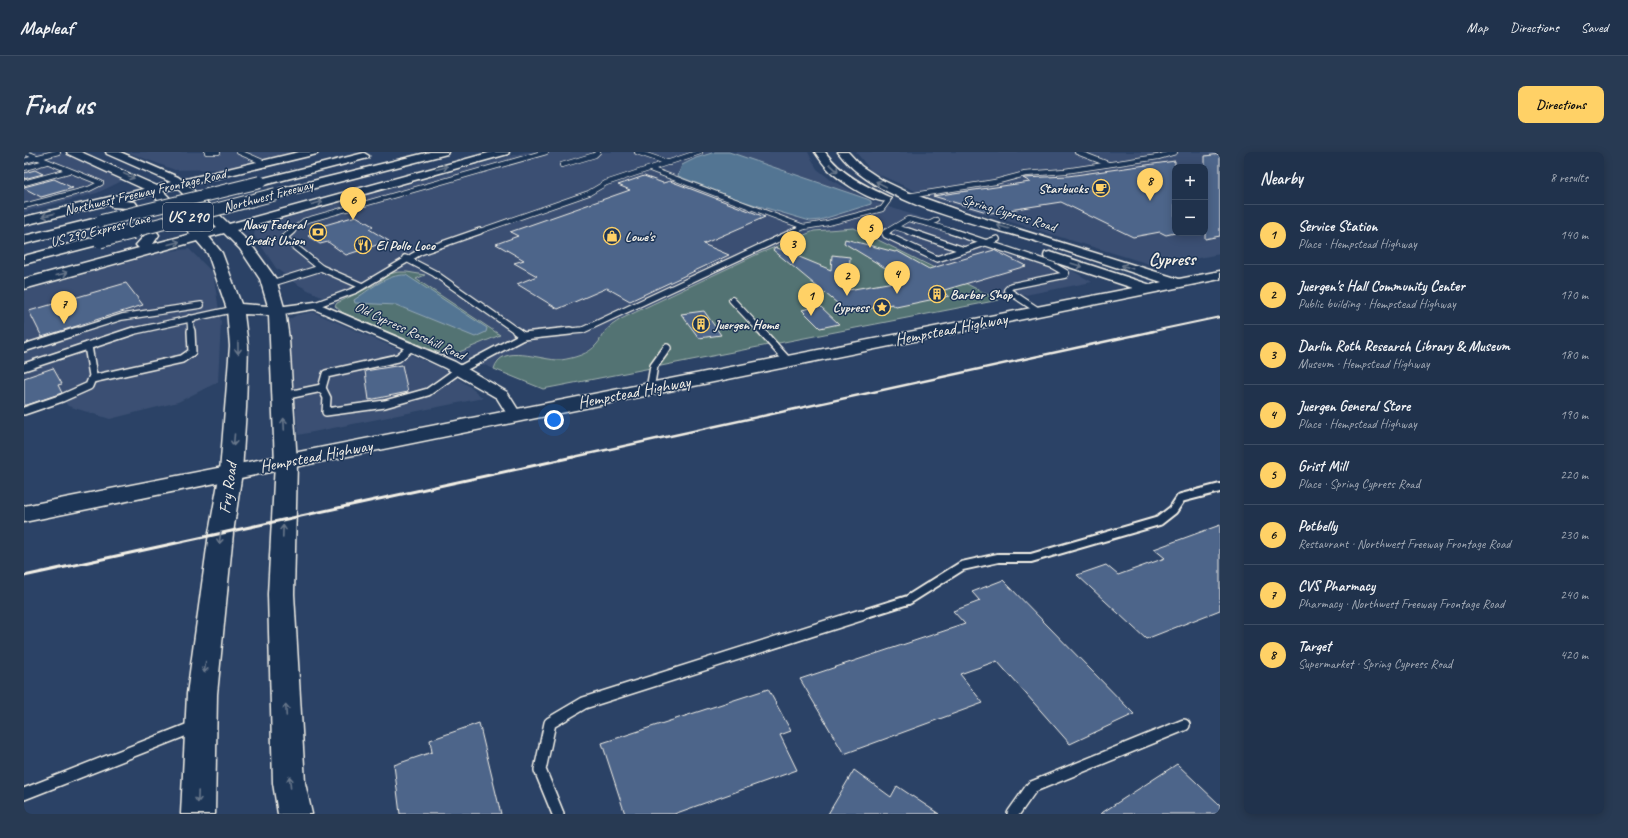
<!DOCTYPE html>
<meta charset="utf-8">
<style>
:root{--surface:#20324c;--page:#283a53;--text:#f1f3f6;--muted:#a2aab5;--line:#3d4d64;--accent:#ffd166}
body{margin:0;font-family:Caveat,sans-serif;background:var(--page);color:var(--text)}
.controls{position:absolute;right:12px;top:12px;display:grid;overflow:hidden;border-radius:8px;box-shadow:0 2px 10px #0003}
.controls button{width:36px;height:36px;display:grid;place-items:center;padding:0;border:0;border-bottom:1px solid var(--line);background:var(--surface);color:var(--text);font:20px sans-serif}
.you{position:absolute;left:530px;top:268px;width:14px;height:14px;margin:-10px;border:3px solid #fff;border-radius:50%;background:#1a73e8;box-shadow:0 0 0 6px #1a73e833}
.badge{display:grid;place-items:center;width:26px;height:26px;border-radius:50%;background:var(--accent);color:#111;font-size:13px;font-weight:700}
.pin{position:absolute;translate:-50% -33px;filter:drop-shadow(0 1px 2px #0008)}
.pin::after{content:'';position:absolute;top:21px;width:14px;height:12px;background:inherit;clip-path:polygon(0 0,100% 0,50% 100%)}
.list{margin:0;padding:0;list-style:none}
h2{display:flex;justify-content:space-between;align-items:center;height:52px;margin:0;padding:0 16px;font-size:17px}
h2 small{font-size:13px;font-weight:400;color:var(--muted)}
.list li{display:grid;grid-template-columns:26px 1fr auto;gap:12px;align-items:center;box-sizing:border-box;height:60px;padding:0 16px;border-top:1px solid var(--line)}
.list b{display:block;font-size:15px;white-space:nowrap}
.list p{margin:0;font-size:13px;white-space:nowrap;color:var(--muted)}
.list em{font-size:13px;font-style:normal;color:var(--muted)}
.map{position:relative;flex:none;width:1196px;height:662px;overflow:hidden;border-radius:8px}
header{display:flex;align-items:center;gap:24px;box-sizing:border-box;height:56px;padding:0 20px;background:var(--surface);border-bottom:1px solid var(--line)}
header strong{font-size:19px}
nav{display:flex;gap:22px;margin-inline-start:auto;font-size:14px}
.intro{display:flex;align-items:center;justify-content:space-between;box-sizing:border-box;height:96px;padding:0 24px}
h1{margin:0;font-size:28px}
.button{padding:10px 18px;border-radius:8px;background:var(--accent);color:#111;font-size:14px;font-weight:700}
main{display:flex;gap:24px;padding:0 24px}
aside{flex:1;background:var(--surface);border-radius:8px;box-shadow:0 2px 10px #0003}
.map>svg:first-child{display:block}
</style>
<header>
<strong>Mapleaf</strong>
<nav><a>Map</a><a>Directions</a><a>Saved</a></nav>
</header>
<div class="intro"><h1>Find us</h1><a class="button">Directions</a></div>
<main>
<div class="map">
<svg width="1196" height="662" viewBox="0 0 1196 662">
<rect width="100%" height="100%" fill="#2b4266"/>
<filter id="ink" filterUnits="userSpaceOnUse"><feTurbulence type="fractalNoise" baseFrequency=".025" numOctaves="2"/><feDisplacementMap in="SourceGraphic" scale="8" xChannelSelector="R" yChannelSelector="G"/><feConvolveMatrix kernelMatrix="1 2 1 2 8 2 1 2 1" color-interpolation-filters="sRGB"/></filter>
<g filter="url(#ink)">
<g fill="#3a4f73" fill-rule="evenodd">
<path d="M0,0H34L91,23L98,29L73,41L0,60Z"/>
<path d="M103,0H273L200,17L151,18Z"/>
<path d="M501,0H784L793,17L807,28L847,49L1035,111L1068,130L975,148L830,77L581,180L573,192L556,204L537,208H526L496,203L472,209L470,217L297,145L271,131L252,116L230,83L231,78L249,70Z"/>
<path d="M832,0H1196V102L1132,114L907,46L847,19ZM1151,15H1181V81H1151Z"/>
<path d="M165,97L189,121L197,170L194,230L154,250L86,267L44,254L41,250L0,265V139L143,99Z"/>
<path d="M289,160L417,216L445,234L459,246L274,283L264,168L273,163Z"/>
</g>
<g fill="#527373" stroke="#a3b2ae">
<path d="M830,76L975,148L519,237L470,217C477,190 517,209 537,208C550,206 565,202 573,192C576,189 577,184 580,181C584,175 591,171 597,167L734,102L790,79Z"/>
<path d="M374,120H383L401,123L392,127L476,183L433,201L422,202L410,199L319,161L311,154L313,151L354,131L365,122Z"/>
</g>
<g fill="#527593" stroke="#93a7b5">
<path d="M691,0H705L843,47L847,49V52L796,68L786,69L718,49L654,24L658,13L672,6Z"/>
<path d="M382,123L463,176L462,180L451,185L372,153L331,151L330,148C345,138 363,122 382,123Z"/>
</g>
<g fill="#4e658a" stroke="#f4f1e8">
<path d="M1196,2V84L1181,87V4Z"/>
<path d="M1151,9V81L1142,83L1136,80L1109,85L1037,50L966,61L909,44L1006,30L999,26L1044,24Z"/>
<path d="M11,18L19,22L0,27V21Z"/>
<path d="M620,24L639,31L646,29L741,65L679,92L705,103L606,149L583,136L534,157L493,132L513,124L490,111L500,108L472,92L494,84L486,80L606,38L594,33Z"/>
<path d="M30,27L49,36L17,45L0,36V35Z"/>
<path d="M332,64L349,74L345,77L365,89L322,103L304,90L296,92L284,84L294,75Z"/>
<path d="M821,87L871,100L873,99L905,117L970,98L1002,114L917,139L925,144L872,155L868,152L825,161L749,98L751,95L807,118L808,103L826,105L824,138L881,128L820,91Z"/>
<path d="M102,131L119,153L18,185L5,159Z"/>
<path d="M796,154L815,172L796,176L778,158Z"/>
<path d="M680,159L697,183L675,186L657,162Z"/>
<path d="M378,213L384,240L345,248L341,219Z"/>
<path d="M29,216L38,232L34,233L38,241L0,254V226Z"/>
<path d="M1196,373V458L1122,487L1053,423L1082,413L1094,423L1141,406L1130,397Z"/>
<path d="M979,428L1110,562L1046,592L973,509L936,522L959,551L820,602L776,527L941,472L929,459L956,449L948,440Z"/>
<path d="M744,537L767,579L756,583L773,618L650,662H601L578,591Z"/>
<path d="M455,571L477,662H376L370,613L408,600L406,588Z"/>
<path d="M1153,612L1196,653V662H1076Z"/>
<path d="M830,618L867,645L873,634L915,662H804Z"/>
</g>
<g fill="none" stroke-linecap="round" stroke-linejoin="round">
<g stroke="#f4f1e8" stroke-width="6">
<g id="service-far4">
<path d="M0,0L77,31L65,37L0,54"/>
<path d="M183,0H194"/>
<path d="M215,0L241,11"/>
<path d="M613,0L645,11"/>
<path d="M1053,0L1084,12"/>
<path d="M0,9L34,0"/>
<path d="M538,13L571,3L574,0"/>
<path d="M0,16L22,10"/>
<path d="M626,17L780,75"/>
<path d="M0,31L44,19"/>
<path d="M884,44L971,30L1001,22L1041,19L1134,5L1151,0"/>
<path d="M905,72L930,80"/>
<path d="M871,75L887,80"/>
<path d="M267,80L280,69L522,0"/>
<path d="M453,80L565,41L582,31L676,0"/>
<path d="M769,80L780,75L804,71L858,57L864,49"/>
<path d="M862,80L884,67L905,72L913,68"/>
</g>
</g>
<g stroke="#f4f1e8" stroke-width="8">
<g id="service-far3">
<path d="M864,79L861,81L862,83L913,107L973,87"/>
<path d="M884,79L940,98"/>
<path d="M927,79L1028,113L1042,121L1041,123L987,134L983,138L1015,159"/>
<path d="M381,106L410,121L494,180"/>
<path d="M297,116L338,134"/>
<path d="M245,132L297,116L260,86L268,79"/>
<path d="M708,148L738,180"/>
<path d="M291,153L332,138L396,100L456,79"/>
<path d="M166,166L167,180"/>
<path d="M50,180L98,165L177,153"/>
<path d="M106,180L211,157"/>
<path d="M536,180L559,178L771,79"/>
</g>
</g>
<g stroke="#f4f1e8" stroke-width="10">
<g id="service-far2">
<path d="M737,179L764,209"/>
<path d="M499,184L546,179"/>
<path d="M0,196L53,179"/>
<path d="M0,215L109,179"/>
<path d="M68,227L158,207L168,200L167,179"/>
<path d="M298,236L302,222L374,206L387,195"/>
<path d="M626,237L630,214L643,196"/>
<path d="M259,244L298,236L303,246L302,260L361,252L404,240L435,218L499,184L492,179"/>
<path d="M0,259L38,246L65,234L69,224L64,194"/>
</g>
</g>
<g stroke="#f4f1e8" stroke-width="12">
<path id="service-far1" d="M833,464L884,448L938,414L974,406H1007L1135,369L1149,358L1157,346L1196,336"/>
</g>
<g stroke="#f4f1e8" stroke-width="14">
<g id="service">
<path d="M0,642L170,575"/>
<path d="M534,662L516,618L526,571L560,551L837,463"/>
<path d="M989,662L1008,635L1160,573"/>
</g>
</g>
<g stroke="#f4f1e8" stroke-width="3">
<path id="minor" d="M291,150L431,210L483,240L498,264L496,267L491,268L486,267L473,246L421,216L379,196L290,157L253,163L249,161L247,159L249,157L253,155Z"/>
</g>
<g stroke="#f4f1e8" stroke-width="3">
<g id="tertiary">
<path d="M791,0H801C817,22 841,34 865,45L867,47L865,49C851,53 815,28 805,18C799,12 795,6 791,0Z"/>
<path d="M814,0H824L837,14L858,28L883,40L939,60L1155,127L1196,119V127L0,370V354L1109,136L1021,107L1020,104L1021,101L1026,100L1127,133L1138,130C1093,116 1049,101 1005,87C947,70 851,51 814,0Z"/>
</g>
</g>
<g stroke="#f4f1e8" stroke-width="3">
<path id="secondary" d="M43,0H57L133,34L147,30L83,2L82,0H96L154,25L158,28L275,0H294L293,2L164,33L205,72L468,0H485L484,2L212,78L226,91L252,127L261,159L265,187L273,311L270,442L281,631L288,662H254L249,631L244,442L251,311L245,163L220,162L224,194L222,256L218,320L209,381L193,542L191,662H157L163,542L185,381L196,320L206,194L203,157L184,102L173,89L0,137V127L115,96L112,93L121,83L103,56L88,55L86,52L0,73V65L120,37L44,2ZM153,36L193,75L178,79L139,39ZM128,42L167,82L129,92L135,83L111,50L100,49ZM200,81L216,97L236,127L244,154L217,152L198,101L185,85Z"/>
</g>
<g stroke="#f4f1e8" stroke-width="3">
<g id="motorway">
<path d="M406,0H424L423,2L252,46L248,45L246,42L248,39Z"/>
<path d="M340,1L345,4L344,6L236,34L232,32L230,30L232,28Z"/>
<path d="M77,65L82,66L84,69L82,72L0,92V84Z"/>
<path d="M76,84L81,85L83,88L81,91L0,112V104Z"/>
</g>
</g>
<use href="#service-far4" stroke="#1d3557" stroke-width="4.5"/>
<use href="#service-far3" stroke="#1d3557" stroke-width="5.5"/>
<use href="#service-far2" stroke="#1d3557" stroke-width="7"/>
<use href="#service-far1" stroke="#1d3557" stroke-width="8"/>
<use href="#service" stroke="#1d3557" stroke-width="11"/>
<use href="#minor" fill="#1d3557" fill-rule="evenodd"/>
<use href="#tertiary" fill="#1d3557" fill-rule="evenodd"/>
<use href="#secondary" fill="#1d3557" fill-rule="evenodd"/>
<use href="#motorway" fill="#1d3557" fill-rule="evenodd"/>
<path stroke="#f4f1e8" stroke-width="2" d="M1125,180L1196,165"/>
<path stroke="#f4f1e8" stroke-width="2.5" d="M545,306L1130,179"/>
<path stroke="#f4f1e8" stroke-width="3" d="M0,424L549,305"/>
<g stroke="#f4f1e8" stroke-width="14" stroke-linecap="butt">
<g id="motorway-bridge-far1">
<path d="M77,69L236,30"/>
<path d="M106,80L252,42"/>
</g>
</g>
<g stroke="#f4f1e8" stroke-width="17" stroke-linecap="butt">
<path id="motorway-bridge" d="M76,88L110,79"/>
</g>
<use href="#motorway-bridge-far1" stroke="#1d3557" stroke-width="12"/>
<use href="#motorway-bridge" stroke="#1d3557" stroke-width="15"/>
</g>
<defs><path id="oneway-shaft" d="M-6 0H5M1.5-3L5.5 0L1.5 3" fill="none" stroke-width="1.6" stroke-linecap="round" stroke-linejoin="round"/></defs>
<g stroke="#68778a">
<use href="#oneway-shaft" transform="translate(418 16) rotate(-15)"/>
<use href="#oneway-shaft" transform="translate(810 16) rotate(43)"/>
<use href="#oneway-shaft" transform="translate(105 24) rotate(25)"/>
<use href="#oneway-shaft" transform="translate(857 32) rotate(-152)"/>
<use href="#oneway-shaft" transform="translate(293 51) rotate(-15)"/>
<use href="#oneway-shaft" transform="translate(24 63) rotate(167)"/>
<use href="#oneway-shaft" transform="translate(979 75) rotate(-163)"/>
<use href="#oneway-shaft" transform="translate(150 91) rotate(-15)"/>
<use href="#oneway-shaft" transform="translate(1053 113) rotate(18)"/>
<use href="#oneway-shaft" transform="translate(1103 115) rotate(-162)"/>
<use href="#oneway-shaft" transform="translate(38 122) rotate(-15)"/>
<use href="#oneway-shaft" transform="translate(214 196) rotate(89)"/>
<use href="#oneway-shaft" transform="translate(260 272) rotate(-93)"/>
<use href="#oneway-shaft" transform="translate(210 288) rotate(95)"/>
<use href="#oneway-shaft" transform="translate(259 379) rotate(-88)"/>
<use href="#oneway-shaft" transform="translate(196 386) rotate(97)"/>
<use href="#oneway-shaft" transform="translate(181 515) rotate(97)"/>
<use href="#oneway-shaft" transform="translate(262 558) rotate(-93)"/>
<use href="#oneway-shaft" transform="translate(266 630) rotate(-96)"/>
<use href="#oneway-shaft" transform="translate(174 645) rotate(92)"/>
</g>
</g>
<defs>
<g id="cafe-ring" transform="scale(0.9)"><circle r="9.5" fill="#1d3557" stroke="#ffd166" stroke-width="1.5"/><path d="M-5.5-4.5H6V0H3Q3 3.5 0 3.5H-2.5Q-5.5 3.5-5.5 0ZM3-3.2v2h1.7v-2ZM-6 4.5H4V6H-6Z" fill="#ffd166"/></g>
<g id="bank-ring" transform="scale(0.9)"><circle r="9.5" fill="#1d3557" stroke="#ffd166" stroke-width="1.5"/><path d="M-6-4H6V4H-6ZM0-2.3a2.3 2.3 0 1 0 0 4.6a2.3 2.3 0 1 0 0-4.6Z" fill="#ffd166"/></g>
<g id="shop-ring" transform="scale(0.9)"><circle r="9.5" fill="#1d3557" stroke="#ffd166" stroke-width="1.5"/><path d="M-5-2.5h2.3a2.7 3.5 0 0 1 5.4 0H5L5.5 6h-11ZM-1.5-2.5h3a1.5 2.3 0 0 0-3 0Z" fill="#ffd166"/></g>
<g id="restaurant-ring" transform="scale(0.9)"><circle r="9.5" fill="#1d3557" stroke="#ffd166" stroke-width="1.5"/><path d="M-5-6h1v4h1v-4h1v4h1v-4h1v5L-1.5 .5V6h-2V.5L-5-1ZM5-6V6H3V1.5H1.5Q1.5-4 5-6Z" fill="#ffd166"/></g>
<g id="building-ring" transform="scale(0.9)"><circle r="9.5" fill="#1d3557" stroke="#ffd166" stroke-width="1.5"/><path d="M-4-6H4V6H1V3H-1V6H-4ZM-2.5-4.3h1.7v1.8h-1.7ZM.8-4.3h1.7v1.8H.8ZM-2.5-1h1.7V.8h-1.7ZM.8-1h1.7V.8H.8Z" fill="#ffd166"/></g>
<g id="sight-ring" transform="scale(0.9)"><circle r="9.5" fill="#1d3557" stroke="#ffd166" stroke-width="1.5"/><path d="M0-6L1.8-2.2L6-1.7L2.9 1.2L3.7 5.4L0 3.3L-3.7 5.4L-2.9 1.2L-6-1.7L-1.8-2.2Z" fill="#ffd166"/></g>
</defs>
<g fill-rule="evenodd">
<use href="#cafe-ring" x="1077" y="36"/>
<use href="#bank-ring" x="294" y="80"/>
<use href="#shop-ring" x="588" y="84"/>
<use href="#restaurant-ring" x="339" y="93"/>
<use href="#building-ring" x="913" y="142"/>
<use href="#sight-ring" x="858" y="155"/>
<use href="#building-ring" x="677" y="172"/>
</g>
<g text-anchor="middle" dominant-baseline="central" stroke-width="3" stroke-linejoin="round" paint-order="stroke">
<g font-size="14" font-weight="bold" fill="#f4f1e8" stroke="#1d3557" text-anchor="start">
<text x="1064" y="36" text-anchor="end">Starbucks</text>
<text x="281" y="72" text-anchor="end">Navy Federal<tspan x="281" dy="16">Credit Union</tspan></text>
<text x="601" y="84">Lowe's</text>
<text x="352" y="93">El Pollo Loco</text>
<text x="926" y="142">Barber Shop</text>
<text x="845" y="155" text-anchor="end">Cypress</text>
<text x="690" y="172">Juergen Home</text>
</g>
<g font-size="14" fill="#f4f1e8" stroke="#1d3557">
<text transform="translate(121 40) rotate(-13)">Northwest Freeway Frontage Road</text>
<text transform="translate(244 44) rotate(-15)">Northwest Freeway</text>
<text transform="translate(985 61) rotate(17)">Spring Cypress Road</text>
<text transform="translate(76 78) rotate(-14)">US 290 Express Lane</text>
<text transform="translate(386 179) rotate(25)">Old Cypress Rosehill Road</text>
</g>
<rect fill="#1d3557" stroke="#b4b9bc" stroke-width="1" x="139" y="51" width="50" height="28" rx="3"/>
<g font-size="16" font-weight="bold" fill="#f4f1e8">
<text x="164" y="65">US 290</text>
</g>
<g font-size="17" fill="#f4f1e8" stroke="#1d3557">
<text transform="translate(927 177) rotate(-11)">Hempstead Highway</text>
<text transform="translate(610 240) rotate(-11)">Hempstead Highway</text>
<text transform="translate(292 304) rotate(-11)">Hempstead Highway</text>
<text transform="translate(204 336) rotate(-82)">Fry Road</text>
</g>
<g font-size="18" font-weight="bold" fill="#f4f1e8" stroke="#1d3557">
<text x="1148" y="107">Cypress</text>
</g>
</g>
</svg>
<div class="controls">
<button>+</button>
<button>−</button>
</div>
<div class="you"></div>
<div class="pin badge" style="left:787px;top:164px">1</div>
<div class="pin badge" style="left:823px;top:144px">2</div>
<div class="pin badge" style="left:769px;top:112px">3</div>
<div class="pin badge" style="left:873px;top:142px">4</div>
<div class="pin badge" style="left:846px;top:96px">5</div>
<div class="pin badge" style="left:329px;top:68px">6</div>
<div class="pin badge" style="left:40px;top:172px">7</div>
<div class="pin badge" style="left:1126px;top:49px">8</div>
</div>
<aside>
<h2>Nearby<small>8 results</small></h2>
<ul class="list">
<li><span class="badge">1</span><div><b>Service Station</b><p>Place · Hempstead Highway</p></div><em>140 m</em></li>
<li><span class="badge">2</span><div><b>Juergen's Hall Community Center</b><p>Public building · Hempstead Highway</p></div><em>170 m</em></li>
<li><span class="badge">3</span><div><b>Darlin Roth Research Library &amp; Museum</b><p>Museum · Hempstead Highway</p></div><em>180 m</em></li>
<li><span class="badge">4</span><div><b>Juergen General Store</b><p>Place · Hempstead Highway</p></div><em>190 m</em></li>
<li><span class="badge">5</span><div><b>Grist Mill</b><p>Place · Spring Cypress Road</p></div><em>220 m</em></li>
<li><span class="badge">6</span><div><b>Potbelly</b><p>Restaurant · Northwest Freeway Frontage Road</p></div><em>230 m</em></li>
<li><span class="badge">7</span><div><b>CVS Pharmacy</b><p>Pharmacy · Northwest Freeway Frontage Road</p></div><em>240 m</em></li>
<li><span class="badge">8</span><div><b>Target</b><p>Supermarket · Spring Cypress Road</p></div><em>420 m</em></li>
</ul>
</aside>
</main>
